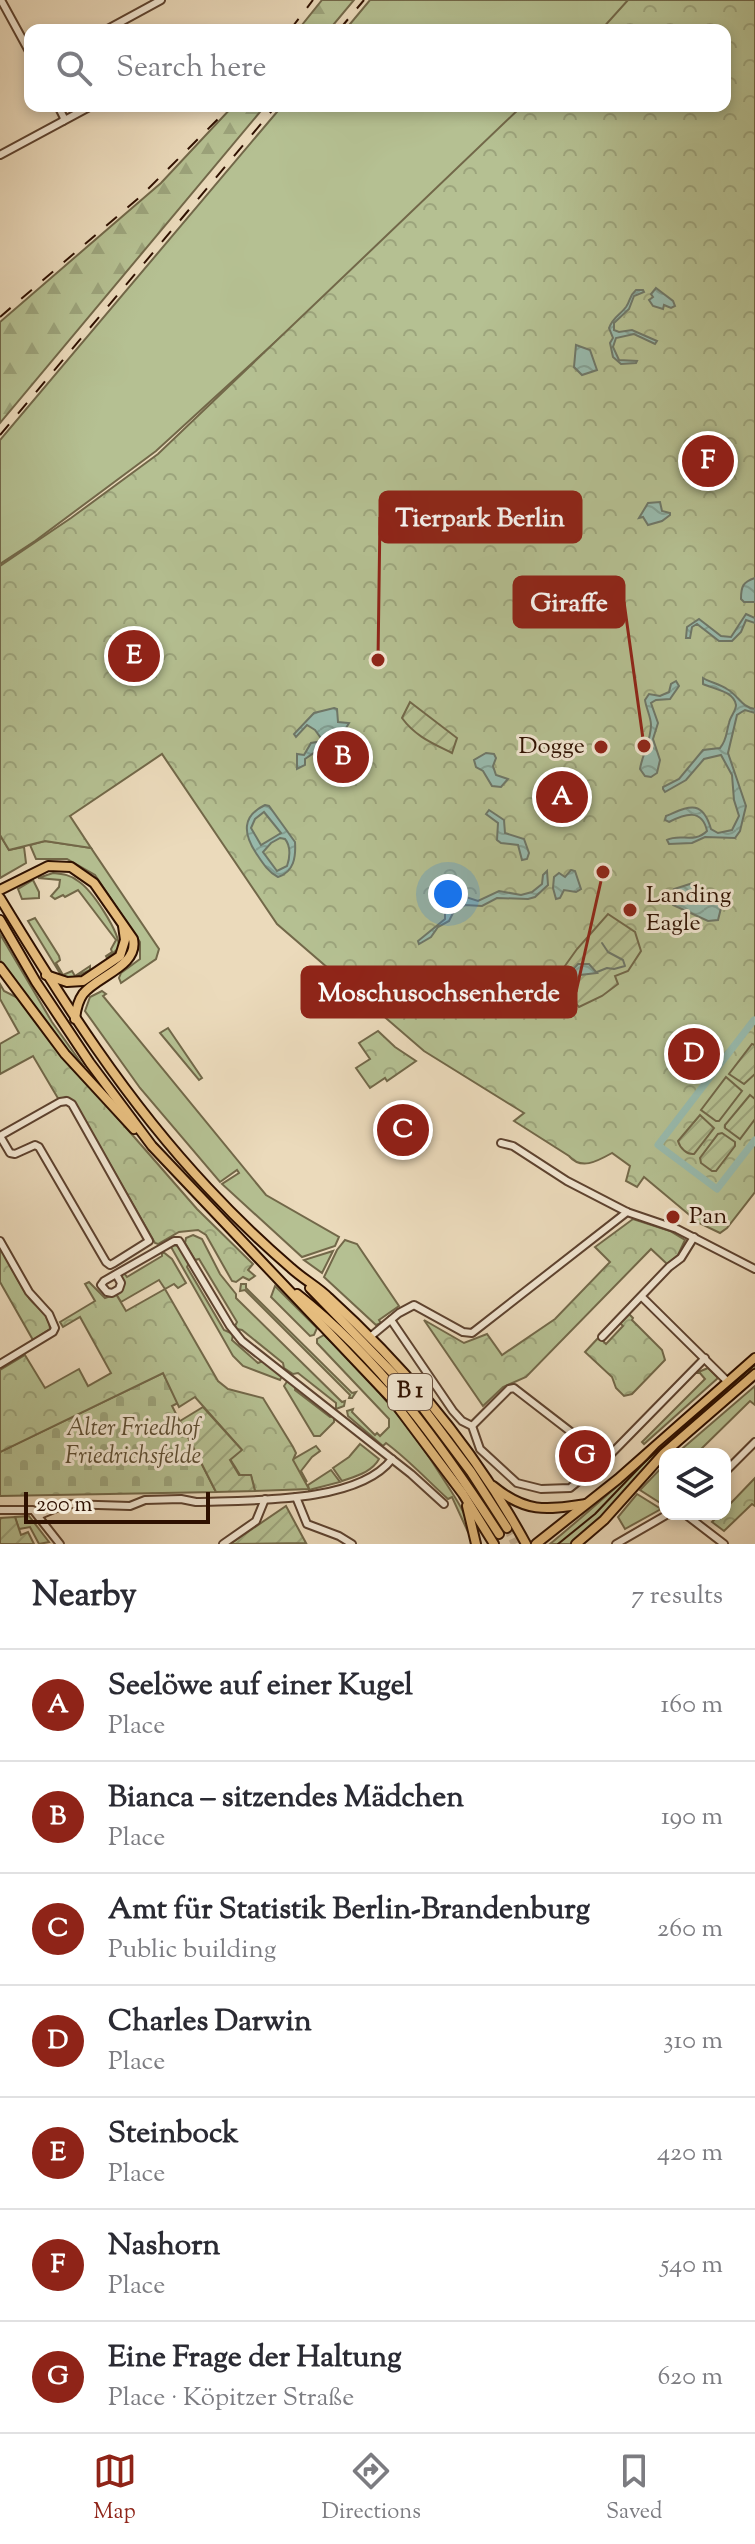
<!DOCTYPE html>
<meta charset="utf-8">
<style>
:root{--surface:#fff;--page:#f7f7f7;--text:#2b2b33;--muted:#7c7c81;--line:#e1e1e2;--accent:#8f2418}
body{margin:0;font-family:"Sorts Mill Goudy",serif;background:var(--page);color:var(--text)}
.controls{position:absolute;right:24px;bottom:24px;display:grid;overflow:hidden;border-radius:16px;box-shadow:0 4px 12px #0003}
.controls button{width:72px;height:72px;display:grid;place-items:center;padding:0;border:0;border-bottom:2px solid var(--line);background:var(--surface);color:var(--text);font:40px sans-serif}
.scale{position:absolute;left:24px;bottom:20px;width:186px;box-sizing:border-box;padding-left:8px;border:4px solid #2e1000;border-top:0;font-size:22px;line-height:28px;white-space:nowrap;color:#2e1000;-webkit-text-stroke:6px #f2e7d3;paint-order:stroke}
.you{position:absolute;left:448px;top:894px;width:28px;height:28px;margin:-20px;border:6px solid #fff;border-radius:50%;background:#1a73e8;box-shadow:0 0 0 12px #1a73e833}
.badge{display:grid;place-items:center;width:52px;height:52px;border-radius:50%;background:var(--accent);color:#fff;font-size:26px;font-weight:700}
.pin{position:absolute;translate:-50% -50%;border:4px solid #fff;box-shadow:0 2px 8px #0006}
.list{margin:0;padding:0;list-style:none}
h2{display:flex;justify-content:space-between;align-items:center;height:104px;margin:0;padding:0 32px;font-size:34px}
h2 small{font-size:26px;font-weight:400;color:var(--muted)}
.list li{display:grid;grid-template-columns:52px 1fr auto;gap:24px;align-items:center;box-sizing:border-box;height:112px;padding:0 32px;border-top:2px solid var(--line)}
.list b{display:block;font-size:30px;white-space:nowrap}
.list p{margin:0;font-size:26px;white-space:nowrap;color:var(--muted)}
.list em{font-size:26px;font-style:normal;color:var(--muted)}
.icon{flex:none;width:44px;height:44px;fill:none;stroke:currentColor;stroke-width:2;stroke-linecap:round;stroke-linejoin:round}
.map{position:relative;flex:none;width:755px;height:1544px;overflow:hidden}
.search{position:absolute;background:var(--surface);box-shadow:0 4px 12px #0003;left:24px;right:24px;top:24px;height:88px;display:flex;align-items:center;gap:20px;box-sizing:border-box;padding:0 28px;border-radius:16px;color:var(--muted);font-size:30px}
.sheet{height:888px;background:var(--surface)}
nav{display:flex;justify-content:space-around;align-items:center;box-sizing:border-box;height:112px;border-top:2px solid var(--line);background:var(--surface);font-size:22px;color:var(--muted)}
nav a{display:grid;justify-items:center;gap:4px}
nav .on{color:var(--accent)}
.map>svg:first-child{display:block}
</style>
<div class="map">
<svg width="755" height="1544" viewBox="0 0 755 1544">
<defs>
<pattern id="forest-firs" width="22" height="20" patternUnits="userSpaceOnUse" patternTransform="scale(2)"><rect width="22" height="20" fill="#b5c092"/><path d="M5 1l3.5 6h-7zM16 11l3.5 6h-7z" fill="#9ca47c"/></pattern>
<pattern id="cemetery-stones" width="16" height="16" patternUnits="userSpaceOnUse" patternTransform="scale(2)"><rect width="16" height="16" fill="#b5c092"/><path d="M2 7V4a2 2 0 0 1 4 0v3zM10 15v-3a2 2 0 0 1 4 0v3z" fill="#9ca47c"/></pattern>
<pattern id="park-crowns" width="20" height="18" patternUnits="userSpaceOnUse" patternTransform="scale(2)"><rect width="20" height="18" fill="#b5c092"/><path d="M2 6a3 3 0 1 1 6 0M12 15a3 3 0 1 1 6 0" fill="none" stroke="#9ca47c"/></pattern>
<pattern id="garden-furrows" width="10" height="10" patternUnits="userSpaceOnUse" patternTransform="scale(2)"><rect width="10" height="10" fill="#b5c092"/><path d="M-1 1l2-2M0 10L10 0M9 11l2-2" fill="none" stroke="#9ca47c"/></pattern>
<pattern id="water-waves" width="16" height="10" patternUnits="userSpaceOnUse" patternTransform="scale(2)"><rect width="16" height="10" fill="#98bbae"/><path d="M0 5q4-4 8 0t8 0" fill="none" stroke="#83a094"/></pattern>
</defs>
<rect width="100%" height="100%" fill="#ebdabb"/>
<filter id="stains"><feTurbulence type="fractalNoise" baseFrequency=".0025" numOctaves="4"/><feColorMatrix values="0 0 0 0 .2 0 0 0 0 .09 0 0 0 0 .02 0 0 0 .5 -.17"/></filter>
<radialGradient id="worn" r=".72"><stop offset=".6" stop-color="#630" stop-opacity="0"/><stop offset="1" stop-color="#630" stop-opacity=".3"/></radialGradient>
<g fill="#b5c092" stroke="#726849" stroke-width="2">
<path d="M370,0H646L630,30H345Z"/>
<path d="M282,106H589L295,324L156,451L35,541L0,564V440Z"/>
<path d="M0,835L9,850L24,847L26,863L0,878Z"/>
<path d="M45,841L91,848L159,949L156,959L121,983L119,978L121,973L140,959V942L95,875L67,859H36L30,845Z"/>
<path d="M53,873C63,874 71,875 78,881C92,890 120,932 119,948L107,958L106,956L112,952L111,949L116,940L78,890L65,897L63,895L55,899L51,896L59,887L60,880L38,878Z"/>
<path d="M33,880L39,892V898L22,899L18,889Z"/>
<path d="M35,918L59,956L60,960L56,963L63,975L72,971L75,976L90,966V970L71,979L61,975L28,921Z"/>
<path d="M0,934L52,1022L84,1067L82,1068L32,1005L0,960Z"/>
<path d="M102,991L106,994L103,996L266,1195L339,1237L335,1246L302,1257L222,1184L239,1173L237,1170L220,1182L140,1088L85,1011L90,997Z"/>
<path d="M168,1028L202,1078L199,1080L160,1033Z"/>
<path d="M193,1235L202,1239L220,1274L236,1294V1298L342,1402L345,1401L344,1406L336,1409V1403L298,1373L293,1374L284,1368L283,1363L242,1330L237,1329L235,1326L237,1322L199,1259L195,1260L185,1243L186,1238Z"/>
<path d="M345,1240L357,1244L399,1306L379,1320L381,1323L376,1325L324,1277L337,1250Z"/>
<path d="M173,1245L178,1246L189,1263L187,1267L224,1330L233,1334L232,1340L258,1363L263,1361L282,1376L280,1380L243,1366L233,1356L171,1247Z"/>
<path d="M162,1251L172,1259L186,1283L178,1288L174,1284L165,1289L159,1280L121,1302L116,1294L122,1282L120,1275L124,1273L127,1277L162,1256Z"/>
<path d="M333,1251L322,1273L304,1260Z"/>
<path d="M241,1284H246V1288L352,1393L356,1392L352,1398H349L350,1395L245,1290L240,1291Z"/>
<path d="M275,1286L317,1328L314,1335L310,1336L271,1297Z"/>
<path d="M324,1335C369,1378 409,1424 442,1477C453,1494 465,1511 471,1531L468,1532L452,1497L448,1499C427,1480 409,1460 386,1443L383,1446L348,1416L347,1411L353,1409L352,1412L375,1435L377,1433L380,1436L389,1427V1419L317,1343V1339Z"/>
<path d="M755,1362V1370L655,1458L597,1522L570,1544H550C620,1486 686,1423 755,1362Z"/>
<path d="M708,1368L718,1378L644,1444L642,1442L705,1379L700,1373H696Z"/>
<path d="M288,1380L296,1385L295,1390L330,1417L334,1416V1422L320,1436H314L284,1386Z"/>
<path d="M755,1386V1405L750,1401L696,1454H676Z"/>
<path d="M360,1444L379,1459C372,1472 356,1476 342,1481L333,1468L349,1457Z"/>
<path d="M316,1446L320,1451L312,1457L301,1471L307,1482L285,1464Z"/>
<path d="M665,1464V1506L640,1490Z"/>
<path d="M331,1470L340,1482L309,1490L308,1485Z"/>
<path d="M637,1494L661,1509L625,1529L618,1517Z"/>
<path d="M29,1516L49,1542L39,1544L30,1527L19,1529L15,1517Z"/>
</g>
<g fill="url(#forest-firs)" stroke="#726849" stroke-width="2">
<path d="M322,0H354L329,30H298Z"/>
<path d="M233,106H265L0,423V322L161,183Z"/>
</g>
<path fill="url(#cemetery-stones)" stroke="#726849" stroke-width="2" d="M163,1373L178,1403L172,1406L216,1492L0,1496V1452Z"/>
<g fill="url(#park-crowns)" stroke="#726849" stroke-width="2">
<path d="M628,0H755V1192L727,1228L720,1233L699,1223L644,1177L637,1187L626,1181L630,1166L612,1153C596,1162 581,1170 569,1156L514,1121L524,1113L424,1051L277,924L162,754L70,816L91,848L45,841L9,850L0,835V566L71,518L158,454L522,106H725V30H601Z"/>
<path d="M0,984L4,991L18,998L53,1044L197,1209L253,1264L248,1270L255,1276L249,1280L243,1277L236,1282L232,1281L206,1235L198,1230L179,1232L158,1244L155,1243L75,1103L66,1097L59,1100L33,1056L0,1074V1044L19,1033L0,999Z"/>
<path d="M378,1031L395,1047L416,1061L387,1081L385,1078L370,1088L356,1068L370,1059L359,1043Z"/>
<path d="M633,1219L670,1231L685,1240L678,1255L667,1264L651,1249L526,1377L503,1387L483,1406L424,1320L464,1343L487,1334L502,1355L555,1319L610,1262L595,1247Z"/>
<path d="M0,1247C10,1263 18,1283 29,1298C38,1309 49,1314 50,1329L33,1340L0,1282Z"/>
<path d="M89,1282L105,1298L116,1294L126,1311L165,1289L218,1381L228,1389L263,1398L293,1447L296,1453L293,1460L309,1489L255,1491L251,1476L240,1475L230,1459L241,1449L195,1397L179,1407L163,1373L0,1452V1370L25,1355L45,1388L79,1369L88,1386L111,1373L80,1317L63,1327L60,1322L95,1301L85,1284Z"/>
<path d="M629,1314L633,1318L632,1320L662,1350L665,1360L632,1394L624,1396L616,1388L612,1377L585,1352L599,1337L606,1344L623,1326L620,1323Z"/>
<path d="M755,1478V1506L752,1504L724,1531L712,1522L720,1514H725L728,1506Z"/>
</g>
<g fill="url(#garden-furrows)" stroke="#726849" stroke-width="2">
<path d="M410,702L457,738L452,753C432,743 415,736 402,718Z"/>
<path d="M608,914L635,932L641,951L628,971L615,976L618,984L602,996L579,1007L564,991L557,977L577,949Z"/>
<path d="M752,1044L755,1045V1074L744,1084L729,1074Z"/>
<path d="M726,1077L742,1091L719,1121H716L701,1110Z"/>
<path d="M750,1095L755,1099V1119L740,1139L725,1128V1125Z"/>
<path d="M700,1115L714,1128L694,1154C687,1155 680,1148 678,1141Z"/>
<path d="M722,1133L735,1142V1146L716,1171H712L701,1163L700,1158L718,1134Z"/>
<path d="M203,1407L242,1450L230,1460L239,1475H251L255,1491L216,1492L180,1421Z"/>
<path d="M286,1506L306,1543L230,1544Z"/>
<path d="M15,1517L21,1535L28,1532L34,1544H0V1518Z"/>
</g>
<g fill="url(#water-waves)" stroke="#6e7768" stroke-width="2" fill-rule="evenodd">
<path d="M656,288L673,301L675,306L671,308L664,305L663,309L653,306L649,300L653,297L651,294Z"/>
<path d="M636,290H643L644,292L634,296L629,309L614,323V330L619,332L632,330L657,341L655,344L634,334L616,338L613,347L619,360L637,361L636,363L621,364L613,357L610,343L613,338L609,328C613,317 620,315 626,307C631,300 629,296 636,290Z"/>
<path d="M576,345L590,350L597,370L582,375L574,367Z"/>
<path d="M660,502L662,511L670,513V515L662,521L648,525L643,517L639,518L648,503Z"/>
<path d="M755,578V602H744L741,599C741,586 743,582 755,578Z"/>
<path d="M746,614L755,618V623L746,620L741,632L732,641H719L697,624L692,627L690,638H686L687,627L699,619L721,636L731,637Z"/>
<path d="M703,678C709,682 720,684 727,689C739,696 741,707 755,709V713L745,710L737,715L728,753L746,806L740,831L735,838L705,837L692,843L669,844L667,840C680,833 694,844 707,831C702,808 685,814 669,822L665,820L666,816C688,807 702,798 711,829L718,833L732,830L739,816L734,800L732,775L721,755L704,759L686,780L665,792L663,789V787L679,779L703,750L720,748C727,740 726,733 729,723C730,717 736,711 736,705C734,691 713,689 703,684Z"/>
<path d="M676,681L679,686L670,699L656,700L651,703L658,723L653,739L660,760L657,773L651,777L645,776L640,769C642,755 651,741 651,725C651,717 646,708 645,700L649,694L660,696L669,692L671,684Z"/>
<path d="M334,708L337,709L338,722L349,723L346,728L351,733L334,745L324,746L305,759V765L297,769V754L304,755L311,743L323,741L315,730L307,725L296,737L294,734L314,713Z"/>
<path d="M486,753L494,754L496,758L493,766L496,775L508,779L501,787L492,786L483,771L476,767L474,760Z"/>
<path d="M265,805L269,806L295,842C296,857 294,872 278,877C268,872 262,862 256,853C243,833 242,816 265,805ZM264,812L281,833L261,845L251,828L255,819ZM280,838L285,839C291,846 290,858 287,866L277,871L263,852L271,843Z"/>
<path d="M489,810L504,820L505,833L524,839L529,853L527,859L522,860L518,845L501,843L497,840L498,823L486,814Z"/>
<path d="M571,870L575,871L581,889L576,892L564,890L560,898L556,899L553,888L554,877L559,873L565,877Z"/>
<path d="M547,871L548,885L535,897L528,899L497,898L482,906L465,905L454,911L449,921L438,927L431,937L419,944L418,941L445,919V912L466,897L478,901L499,891L521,895L532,892L542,884L543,875Z"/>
<path d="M693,883L703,899L717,900L721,908L718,920L708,921L673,905L671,898L674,889Z"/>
<path d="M578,964H589L597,973L580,975L569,988H566L564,979Z"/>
</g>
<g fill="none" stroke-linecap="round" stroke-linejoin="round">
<path stroke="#6e7768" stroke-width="2" d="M597,972L607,968L614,969L625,966L623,960L608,952L602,943"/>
<path stroke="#98bbae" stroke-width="7" d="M754,1020L658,1145L717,1189L755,1140"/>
<path stroke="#c5b296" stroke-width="8" stroke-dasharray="8 4" stroke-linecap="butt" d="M507,1528L515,1544"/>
<g stroke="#5d422f" stroke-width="10">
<g id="minor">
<path d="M1,0L30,53"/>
<path d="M106,30L161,0"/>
<path d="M58,106L64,118L63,121"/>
<path d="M0,155L91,106"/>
<path d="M0,1136L60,1102L67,1101L72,1104L149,1241L114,1263L110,1265L106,1262L39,1147L35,1145L15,1154L10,1153L0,1136"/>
<path d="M501,1143L513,1146L567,1181L627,1212L677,1229L755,1269"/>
<path d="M0,1241L29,1292L49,1314L55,1328L53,1332L0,1364"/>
<path d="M116,1274L121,1283L119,1289L112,1293L107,1292L101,1285L104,1281L174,1241H179L230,1326L242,1341L411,1474L444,1504"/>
<path d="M642,1297L728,1382"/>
<path d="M391,1320L453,1411L462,1421L472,1426L480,1449L517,1483L541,1489L570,1488L606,1459L705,1358"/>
<path d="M370,1337L399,1313L414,1305L463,1332L472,1333L627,1212"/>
<path d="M602,1337L669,1267L681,1258L694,1237"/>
<path d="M472,1426L509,1389L514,1388L606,1459"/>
<path d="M725,1472L755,1442"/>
<path d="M296,1497L307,1524L339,1536L352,1544"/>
<path d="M0,1510H33L60,1544"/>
<path d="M685,1514L724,1544"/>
<path d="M40,1515L66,1504L130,1506L145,1500L181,1499L196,1502C249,1500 358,1504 392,1459"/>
<path d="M223,1544L256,1521L265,1499"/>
<path d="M616,1544L668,1514"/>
</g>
</g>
<g stroke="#2e1000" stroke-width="12">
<g id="major">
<path d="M0,890L48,866L71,867L94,883L133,939C139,966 97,976 83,994C78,1001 76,1010 75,1019"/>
<path d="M0,898C62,1000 126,1101 208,1188C234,1216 262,1243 291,1268C303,1279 318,1287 329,1298C406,1368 476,1452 526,1544"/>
<path d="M0,920L36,982L90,1063L152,1146L391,1398L463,1494L494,1544"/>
<path d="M0,967L65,1054L134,1129"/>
<path d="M46,975L67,982L83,981L120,956L125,940L123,926"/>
<path d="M310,1288L411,1392L471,1472L507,1528"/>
<path d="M297,1294C380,1359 442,1446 499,1534"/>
<path d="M493,1486C526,1513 545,1510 585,1504"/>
<path d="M467,1506L476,1544"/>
<path d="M536,1544L618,1479L755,1358"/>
<path d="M576,1544L604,1520L664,1453L755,1374"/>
</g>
</g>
<use href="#minor" stroke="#f2e7d3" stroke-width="6"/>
<use href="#major" stroke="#e6bd7e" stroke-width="8"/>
<path stroke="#2e1000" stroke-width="2" d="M558,1544L595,1514L659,1447L755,1364"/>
<g stroke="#2e1000" stroke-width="2" stroke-dasharray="14 14" stroke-linecap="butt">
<path d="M290,30L313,0"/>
<path d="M339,30L364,0"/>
<path d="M0,317L141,196L231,106"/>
<path d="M0,435L276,106"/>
</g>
</g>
<g fill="#8f2418" stroke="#f2e7d3" stroke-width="3">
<circle cx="601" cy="747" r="8"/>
<circle cx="630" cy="910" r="8"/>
<circle cx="673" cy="1217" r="8"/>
</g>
<g text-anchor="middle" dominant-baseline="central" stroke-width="6" stroke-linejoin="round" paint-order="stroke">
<rect fill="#f2e7d3" stroke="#69503f" stroke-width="2" x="388" y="1374" width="44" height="36" rx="6"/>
<g font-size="22" font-weight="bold" fill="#2e1000">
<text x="410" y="1392">B 1</text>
</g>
<g font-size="24" fill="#2e1000" stroke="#f2e7d3" text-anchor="start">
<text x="585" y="747" text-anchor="end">Dogge</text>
<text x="646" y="896">Landing<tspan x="646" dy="28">Eagle</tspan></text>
<text x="689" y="1217">Pan</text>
</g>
<g font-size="24" font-style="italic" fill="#5d4e33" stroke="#f2e7d3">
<text x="133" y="1429">Alter Friedhof<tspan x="133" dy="28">Friedrichsfelde</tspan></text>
</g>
</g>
<path fill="none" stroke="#8f2418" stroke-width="3" d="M378 660L380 517M644 746L624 602M603 872L576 992"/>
<g fill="#8f2418" stroke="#f2e7d3" stroke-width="3">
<circle cx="378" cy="660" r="8"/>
<circle cx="644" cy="746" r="8"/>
<circle cx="603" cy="872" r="8"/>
</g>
<g fill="#8f2418" stroke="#8f2418" stroke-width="3">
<rect x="380" y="492" width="201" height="50" rx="8"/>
<rect x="514" y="577" width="110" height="50" rx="8"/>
<rect x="302" y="967" width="274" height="50" rx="8"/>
</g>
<g font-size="26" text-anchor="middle" font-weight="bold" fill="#fff">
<text x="480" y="526">Tierpark Berlin</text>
<text x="569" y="611">Giraffe</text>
<text x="439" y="1001">Moschusochsenherde</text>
</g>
<rect width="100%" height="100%" filter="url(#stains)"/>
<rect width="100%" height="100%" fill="url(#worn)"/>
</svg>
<div class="controls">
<button><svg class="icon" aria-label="layers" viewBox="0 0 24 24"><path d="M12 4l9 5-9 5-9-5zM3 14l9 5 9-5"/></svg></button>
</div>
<div class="scale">200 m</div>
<div class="you"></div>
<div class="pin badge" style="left:562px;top:797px">A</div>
<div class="pin badge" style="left:343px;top:757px">B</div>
<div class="pin badge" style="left:403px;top:1130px">C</div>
<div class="pin badge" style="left:694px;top:1054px">D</div>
<div class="pin badge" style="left:134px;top:656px">E</div>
<div class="pin badge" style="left:708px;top:461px">F</div>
<div class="pin badge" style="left:585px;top:1456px">G</div>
<div class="search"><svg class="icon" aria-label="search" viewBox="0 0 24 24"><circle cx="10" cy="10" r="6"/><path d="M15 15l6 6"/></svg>Search here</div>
</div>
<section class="sheet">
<h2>Nearby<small>7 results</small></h2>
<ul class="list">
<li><span class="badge">A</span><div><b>Seelöwe auf einer Kugel</b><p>Place</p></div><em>160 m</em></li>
<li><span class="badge">B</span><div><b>Bianca – sitzendes Mädchen</b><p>Place</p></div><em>190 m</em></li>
<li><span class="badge">C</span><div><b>Amt für Statistik Berlin-Brandenburg</b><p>Public building</p></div><em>260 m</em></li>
<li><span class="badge">D</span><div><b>Charles Darwin</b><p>Place</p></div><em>310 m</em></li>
<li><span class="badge">E</span><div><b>Steinbock</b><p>Place</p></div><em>420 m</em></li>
<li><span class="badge">F</span><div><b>Nashorn</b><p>Place</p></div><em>540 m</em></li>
<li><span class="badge">G</span><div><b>Eine Frage der Haltung</b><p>Place · Köpitzer Straße</p></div><em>620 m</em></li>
</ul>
</section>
<nav>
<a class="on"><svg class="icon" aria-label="map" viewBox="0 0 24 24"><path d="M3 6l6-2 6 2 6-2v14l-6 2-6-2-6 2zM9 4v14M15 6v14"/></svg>Map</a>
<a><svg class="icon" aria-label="directions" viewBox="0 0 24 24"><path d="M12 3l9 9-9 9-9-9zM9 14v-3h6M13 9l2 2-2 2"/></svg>Directions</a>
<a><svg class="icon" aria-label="saved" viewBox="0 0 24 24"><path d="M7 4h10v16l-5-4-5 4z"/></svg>Saved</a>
</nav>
